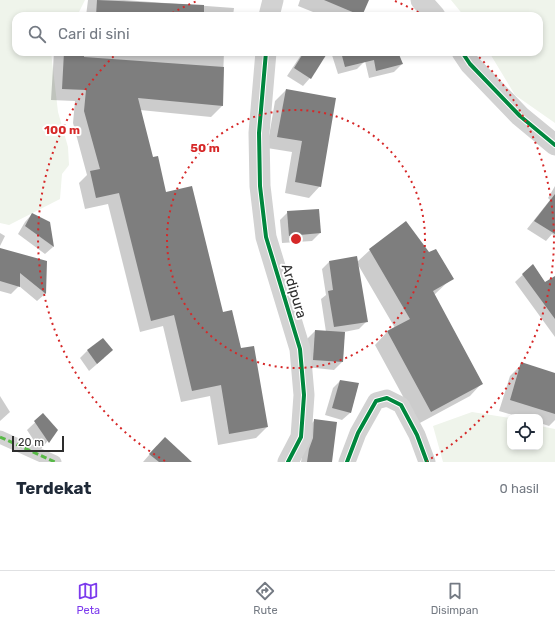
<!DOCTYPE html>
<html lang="id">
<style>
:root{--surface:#fff;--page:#f2f2f3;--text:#1f2937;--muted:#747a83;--line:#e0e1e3;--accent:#7c3aed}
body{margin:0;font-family:Rubik,sans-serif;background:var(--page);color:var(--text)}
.controls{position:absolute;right:12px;bottom:12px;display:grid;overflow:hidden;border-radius:8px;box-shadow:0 2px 6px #0003}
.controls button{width:36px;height:36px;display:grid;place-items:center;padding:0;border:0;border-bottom:1px solid var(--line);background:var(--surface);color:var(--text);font:20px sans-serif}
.scale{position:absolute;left:12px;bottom:10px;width:52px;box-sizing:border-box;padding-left:4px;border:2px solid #2d2d2d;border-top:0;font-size:11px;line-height:14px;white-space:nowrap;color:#2d2d2d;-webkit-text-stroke:3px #fff;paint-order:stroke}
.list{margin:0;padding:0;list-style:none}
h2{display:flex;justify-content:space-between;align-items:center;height:52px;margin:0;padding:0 16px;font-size:17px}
h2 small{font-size:13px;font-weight:400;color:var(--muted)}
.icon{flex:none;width:22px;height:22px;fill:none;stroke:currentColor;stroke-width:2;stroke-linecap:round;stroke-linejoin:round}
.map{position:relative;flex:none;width:555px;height:462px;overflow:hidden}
.search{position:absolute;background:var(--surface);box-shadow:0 2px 6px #0003;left:12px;right:12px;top:12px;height:44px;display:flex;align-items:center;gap:10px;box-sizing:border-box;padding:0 14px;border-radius:12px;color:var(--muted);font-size:15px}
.sheet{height:108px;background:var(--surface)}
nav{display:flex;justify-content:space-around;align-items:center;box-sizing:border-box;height:56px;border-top:1px solid var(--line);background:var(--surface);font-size:11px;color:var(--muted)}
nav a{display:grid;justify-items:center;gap:2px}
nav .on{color:var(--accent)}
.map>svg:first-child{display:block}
</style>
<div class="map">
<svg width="555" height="462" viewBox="0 0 555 462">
<rect width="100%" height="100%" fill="#fff"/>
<g fill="#eff4eb">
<path d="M0,0H85L77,16H16V52H51L58,112L68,147L69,165L62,174L60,199L9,225L0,223Z"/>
<path d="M451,0H555V123L515,95L489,52H539V16H464Z"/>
<path d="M472,412L510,418V447H540V426L555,429V462H443L433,426Z"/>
</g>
<g fill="#0003">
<path d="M88,0H124L234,8L233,16H86Z"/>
<path d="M300,0H368L361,16H323L298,6Z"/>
<path d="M54,52H224L222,106L211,117L140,110L152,158L166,194L240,349L267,427L256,438L218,445L210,396L181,402L163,326L140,332L108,204L85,209L79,183L87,175L73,123L75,101L51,100Z"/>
<path d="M303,52H327L310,78L303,86L287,76Z"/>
<path d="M331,52H397L402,64L394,72L369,78L365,61L357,69L338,74Z"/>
<path d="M286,90L320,186L309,198L285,193L292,152L267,148L275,101Z"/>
<path d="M555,186V236L552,234L546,241L527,229L550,200L548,198Z"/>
<path d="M288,212L320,233L312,241L282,243L280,220Z"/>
<path d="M32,214L49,223L53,247L45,254L18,234L25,222Z"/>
<path d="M0,233L5,236L0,246Z"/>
<path d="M0,249L46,262L45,294L37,301L19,286L11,294L0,291Z"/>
<path d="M370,250L429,254L452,278L434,295L482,383L470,396L418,424L375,345L387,332L395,328L357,263L367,321L359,329L344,332L342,362L334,370L306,367L307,339L315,331L326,332L321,299L326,295L322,269L329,262H357Z"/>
<path d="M533,265L545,283L555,287V337L515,282Z"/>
<path d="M87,351L104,358L89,371L80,358Z"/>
<path d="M521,365L555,374V420L549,426L540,423V417H520L499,411L510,376Z"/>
<path d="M340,381L350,413L342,420L325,415L333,388Z"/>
<path d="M0,396L10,412L0,421Z"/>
<path d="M43,415L57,430L40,450L27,430Z"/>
<path d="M315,420L329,462H301L307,428Z"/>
<path d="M157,446L184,462H143Z"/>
</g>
<g fill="#7e7e7e">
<path d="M97,0L204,5V16H96Z"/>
<path d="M324,0H369L362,16Z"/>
<path d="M64,52H84V57L224,67L223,106L138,98L153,157L158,156L166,192L192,186L223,312L232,310L241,348L254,346L268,427L229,434L221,385L192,391L174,315L151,321L119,193L96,198L90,171L100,169L84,111L86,90L62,89Z"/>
<path d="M304,52H328L311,79L294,68Z"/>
<path d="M341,52H398L403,64L376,71L374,60L345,67Z"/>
<path d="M286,89L336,98L321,187L295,182L302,141L277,137Z"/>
<path d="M555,194V234L534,221Z"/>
<path d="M319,209L321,233L289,236L287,211Z"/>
<path d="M32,213L50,222L54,247L25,226Z"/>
<path d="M406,221L429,252L436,249L454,279L433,291L483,384L431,412L387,331L410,319L369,249Z"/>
<path d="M0,248L47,261L46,294L20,273V287L0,281Z"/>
<path d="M357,256L368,322L334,327L328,291L333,290L329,261Z"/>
<path d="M533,264L545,282L555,276V319L522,274Z"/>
<path d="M315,330L345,332L343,362L313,360Z"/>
<path d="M103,338L113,350L97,364L87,350Z"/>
<path d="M521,362L555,373V414L510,400Z"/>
<path d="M340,380L359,383L351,413L332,408Z"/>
<path d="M43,413L58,430L49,443L34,421Z"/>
<path d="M314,419L337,422L332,462H307L309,449L313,438Z"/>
<path d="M165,437L192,462H159L149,454Z"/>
</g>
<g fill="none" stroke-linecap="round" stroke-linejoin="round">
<path stroke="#d2d2d2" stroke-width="13" d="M0,437L55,462"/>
<path stroke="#d2d2d2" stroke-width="17" d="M347,462L358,433L376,401L387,398L401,405L417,435L427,462"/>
<g stroke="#d2d2d2" stroke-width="21">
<path d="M421,0L435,16"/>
<path d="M269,16L273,0"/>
<path d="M266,52L259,133L260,186L266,237L300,349L304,395L301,437L288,462"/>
<path d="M462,52L470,64L520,116L555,145"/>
</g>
<path stroke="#58b947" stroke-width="3" stroke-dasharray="6 3" stroke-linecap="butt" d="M0,437L55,462"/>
<g stroke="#fff" stroke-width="6">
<g id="cycleway">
<path d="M266,52L259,133L260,186L266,237L300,349L304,395L301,437L288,462"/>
<path d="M462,52L470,64L520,116L555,145"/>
<path d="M347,462L358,433L376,401L387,398L401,405L417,435L427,462"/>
</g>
</g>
<use href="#cycleway" stroke="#00873e" stroke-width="4"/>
</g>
<g fill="none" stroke="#d62828" stroke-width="2" stroke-dasharray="2 4">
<circle cx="296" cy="239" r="129"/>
<path d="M165 461A258 258 0 0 1 117 53M167 16A258 258 0 0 1 197 1M395 1A258 258 0 0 1 425 16M475 53A258 258 0 0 1 427 461"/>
</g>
<g text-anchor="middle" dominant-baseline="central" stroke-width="4" stroke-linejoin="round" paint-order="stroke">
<g font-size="14" fill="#2d2d2d" stroke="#fff">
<text transform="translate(294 291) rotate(73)">Ardipura</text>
</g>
</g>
<circle cx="296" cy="239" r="6" fill="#d62828" stroke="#fff" stroke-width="2"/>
<g font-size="12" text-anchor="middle" font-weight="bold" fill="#d62828" stroke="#fff" stroke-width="4" stroke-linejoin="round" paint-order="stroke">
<text x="62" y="134">100 m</text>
<text x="205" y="152">50 m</text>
</g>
</svg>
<div class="controls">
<button><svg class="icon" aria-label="locate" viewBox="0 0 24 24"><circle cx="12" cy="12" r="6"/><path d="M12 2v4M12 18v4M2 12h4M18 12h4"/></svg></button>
</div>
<div class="scale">20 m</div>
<div class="search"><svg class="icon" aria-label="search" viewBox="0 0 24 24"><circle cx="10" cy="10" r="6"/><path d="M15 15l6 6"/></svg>Cari di sini</div>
</div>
<section class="sheet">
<h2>Terdekat<small>0 hasil</small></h2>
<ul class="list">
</ul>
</section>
<nav>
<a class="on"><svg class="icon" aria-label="map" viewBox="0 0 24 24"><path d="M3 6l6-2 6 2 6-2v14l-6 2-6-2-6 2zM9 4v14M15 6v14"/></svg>Peta</a>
<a><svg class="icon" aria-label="directions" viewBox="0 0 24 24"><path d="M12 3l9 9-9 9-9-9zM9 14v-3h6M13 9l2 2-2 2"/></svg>Rute</a>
<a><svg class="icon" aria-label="saved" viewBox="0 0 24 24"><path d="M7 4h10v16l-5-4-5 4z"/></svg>Disimpan</a>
</nav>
